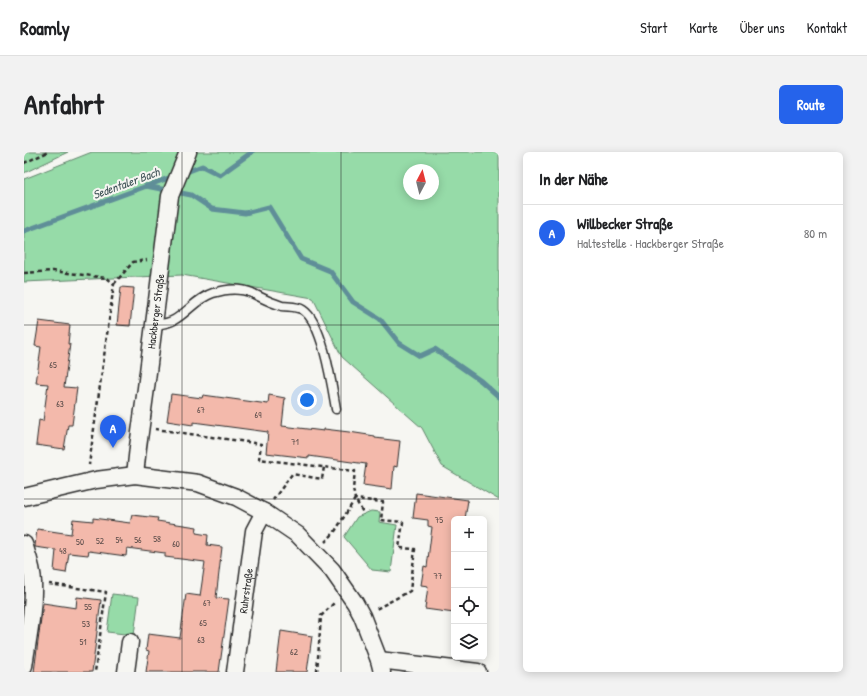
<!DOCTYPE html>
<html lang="de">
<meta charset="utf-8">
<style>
:root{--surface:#fff;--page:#f2f2f2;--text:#202124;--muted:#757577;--line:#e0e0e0;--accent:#2563eb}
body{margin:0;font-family:"Patrick Hand",sans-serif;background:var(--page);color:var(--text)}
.controls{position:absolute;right:12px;bottom:12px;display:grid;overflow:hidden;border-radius:6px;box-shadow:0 2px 10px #0003}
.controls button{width:36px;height:36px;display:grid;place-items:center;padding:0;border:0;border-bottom:1px solid var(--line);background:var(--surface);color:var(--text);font:20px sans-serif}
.compass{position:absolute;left:379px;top:12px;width:36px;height:36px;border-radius:50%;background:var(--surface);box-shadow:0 2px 10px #0003;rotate:7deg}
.you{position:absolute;left:283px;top:248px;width:14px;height:14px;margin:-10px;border:3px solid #fff;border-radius:50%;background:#1a73e8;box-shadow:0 0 0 6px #1a73e833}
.badge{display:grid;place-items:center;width:26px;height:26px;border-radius:50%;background:var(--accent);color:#fff;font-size:13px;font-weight:700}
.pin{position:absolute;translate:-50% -33px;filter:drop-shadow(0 1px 2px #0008)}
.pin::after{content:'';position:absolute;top:21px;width:14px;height:12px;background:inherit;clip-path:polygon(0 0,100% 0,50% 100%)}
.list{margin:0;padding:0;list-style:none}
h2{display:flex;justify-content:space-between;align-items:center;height:52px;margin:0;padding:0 16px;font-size:17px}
h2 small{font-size:13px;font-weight:400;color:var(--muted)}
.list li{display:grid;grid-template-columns:26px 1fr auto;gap:12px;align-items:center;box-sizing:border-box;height:56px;padding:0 16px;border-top:1px solid var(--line)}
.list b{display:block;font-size:15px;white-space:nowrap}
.list p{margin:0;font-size:13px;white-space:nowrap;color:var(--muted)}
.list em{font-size:13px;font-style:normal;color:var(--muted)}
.icon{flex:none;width:22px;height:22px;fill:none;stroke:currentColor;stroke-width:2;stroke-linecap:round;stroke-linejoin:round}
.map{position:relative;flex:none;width:475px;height:520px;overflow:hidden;border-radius:6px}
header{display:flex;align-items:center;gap:24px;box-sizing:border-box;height:56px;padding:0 20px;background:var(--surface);border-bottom:1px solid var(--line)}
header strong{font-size:19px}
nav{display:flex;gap:22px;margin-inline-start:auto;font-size:14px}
.intro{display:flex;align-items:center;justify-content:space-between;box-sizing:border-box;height:96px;padding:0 24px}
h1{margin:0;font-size:28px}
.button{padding:10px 18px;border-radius:6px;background:var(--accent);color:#fff;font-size:14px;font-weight:700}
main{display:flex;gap:24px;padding:0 24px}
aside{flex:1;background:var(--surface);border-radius:6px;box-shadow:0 2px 10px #0003}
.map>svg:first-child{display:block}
</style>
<header>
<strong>Roamly</strong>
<nav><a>Start</a><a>Karte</a><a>Über uns</a><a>Kontakt</a></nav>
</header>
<div class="intro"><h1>Anfahrt</h1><a class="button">Route</a></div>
<main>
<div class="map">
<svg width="475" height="520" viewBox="0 0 475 520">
<rect width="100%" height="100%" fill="#f6f6f2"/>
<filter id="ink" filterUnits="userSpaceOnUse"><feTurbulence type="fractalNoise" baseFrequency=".025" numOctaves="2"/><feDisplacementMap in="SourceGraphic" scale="8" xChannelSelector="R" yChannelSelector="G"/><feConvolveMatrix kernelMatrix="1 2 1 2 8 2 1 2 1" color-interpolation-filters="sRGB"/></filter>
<g filter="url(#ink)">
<g fill="#96dba8" stroke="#60836a" fill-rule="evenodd">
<path d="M0,0H44L0,21Z"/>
<path d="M68,0H475V348L418,314L398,276L318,205L289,146L158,123L0,130V27ZM385,18H409V42H385Z"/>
<path d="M347,359L356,360L355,370L373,373L367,420L348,418L320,385L333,365Z"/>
<path d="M88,442L115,445L110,483L83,480Z"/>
</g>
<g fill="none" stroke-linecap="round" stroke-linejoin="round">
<g stroke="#5f8e98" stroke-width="5">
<path d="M160,21L178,14L196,23L228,0"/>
<path d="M122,34L167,43L188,57L221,61L245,55L277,107L306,119L329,150L356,167L375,191L396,204L411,197L457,229L475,245"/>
<path d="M0,79L150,24"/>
</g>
</g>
<g fill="#f3b9ab" stroke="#2b2b2b">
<path d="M97,135L110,136L106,174L93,173Z"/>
<path d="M15,169L46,173L44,192H46L40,235L53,236L48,273H44L40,297L12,293L15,268L19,269L24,232L12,231L17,195L11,194Z"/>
<path d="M147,242L178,246L179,243L244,252L245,243L261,246L258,274L300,279V277L325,280L351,284V286L376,289L373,315L370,314L368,337L339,333L342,312L285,304V306L242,301L244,280L169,270V273L143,269Z"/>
<path d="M392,341L444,348L441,367H430V461L401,457L404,434L397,433L400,414L403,415L408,375L404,374V368L389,366Z"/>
<path d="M108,363L134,366L133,369L173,375L172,381L184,383L183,393L198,395L192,446L205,447L195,520H122L125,499L122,498L124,482L156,486L162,442L176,444L181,410L141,405V401L103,396L102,404L65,399L64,403L45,401L42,421L30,419L32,398L11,395V394L13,377L47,382L49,367L69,369V366L106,371Z"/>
<path d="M53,445L77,448L68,520H10L19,451L52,456Z"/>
<path d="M257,479L288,484L283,520H252Z"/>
</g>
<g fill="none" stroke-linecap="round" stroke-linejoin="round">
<g stroke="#2b2b2b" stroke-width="11">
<path id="service" d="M129,173C136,172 143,172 150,168C163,161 173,146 189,141C202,137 215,135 228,141C234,144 240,147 247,150C250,151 255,153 258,154C265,155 273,154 279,158C299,171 308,234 312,257"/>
</g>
<g stroke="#2b2b2b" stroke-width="19">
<g id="minor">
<path id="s1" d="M111,323L114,295L122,236L146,44L164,0"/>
<path d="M0,345L72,328L111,323L174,331L212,345L240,360L274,383L308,418L331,451L338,464L355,508L358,520"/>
<path d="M0,392C4,404 9,417 9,431C10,458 4,486 0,514"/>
<path d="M355,508L454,520"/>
<path d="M102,520L106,490"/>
<path id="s2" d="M211,520L230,379L240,360"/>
</g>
</g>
<g stroke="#2b2b2b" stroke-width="2.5" stroke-dasharray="4 3" stroke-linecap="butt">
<path d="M0,11L24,0"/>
<path d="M0,121L29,119L83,126L90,132L65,313"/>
<path d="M90,132L109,110L123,108"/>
<path d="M131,277L237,292L235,307L331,319L329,337L331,347L359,350L357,368L379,370L375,396L391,397L386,439L352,457"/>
<path d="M249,348L268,322L298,327L300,315"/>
<path d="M301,390L310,381L331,347L340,362"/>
<path d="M25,432L82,440L71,520"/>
<path d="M293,520L297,464L311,450"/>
</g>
<use href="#service" stroke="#f6f6f2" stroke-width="8"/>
<use href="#minor" stroke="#f6f6f2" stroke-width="16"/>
</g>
</g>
<path fill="none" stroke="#2b2b2b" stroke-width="1" stroke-opacity="0.55" d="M158,0V520M317,0V520M0,173H475M0,347H475"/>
<g text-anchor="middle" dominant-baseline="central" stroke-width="4" stroke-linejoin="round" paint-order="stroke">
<g font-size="9" fill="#5d4e4b">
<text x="29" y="213">65</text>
<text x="36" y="252">63</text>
<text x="177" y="258">67</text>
<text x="234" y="263">69</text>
<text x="271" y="290">71</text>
<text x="415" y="368">75</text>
<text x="133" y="387">58</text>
<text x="95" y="388">54</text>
<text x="114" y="388">56</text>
<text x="76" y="389">52</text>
<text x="56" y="390">50</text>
<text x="152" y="392">60</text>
<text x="39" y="399">48</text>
<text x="414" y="424">77</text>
<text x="183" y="451">67</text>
<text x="64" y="455">55</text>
<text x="179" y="471">65</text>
<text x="62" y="472">53</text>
<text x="177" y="488">63</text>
<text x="59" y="490">51</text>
<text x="270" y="500">62</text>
</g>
<g font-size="11" fill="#2b2b2b" stroke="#f6f6f2">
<text stroke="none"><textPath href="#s1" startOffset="165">Hackberger Straße</textPath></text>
<text stroke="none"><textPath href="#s2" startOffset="82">Ruhrstraße</textPath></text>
</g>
<g font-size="12" font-style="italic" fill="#415458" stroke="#f6f6f2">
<text transform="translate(102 31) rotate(-20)">Sedentaler Bach</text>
</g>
</g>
</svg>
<div class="controls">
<button>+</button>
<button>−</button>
<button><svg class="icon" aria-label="locate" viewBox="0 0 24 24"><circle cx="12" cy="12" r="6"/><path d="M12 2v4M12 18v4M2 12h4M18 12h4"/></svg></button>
<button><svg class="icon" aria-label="layers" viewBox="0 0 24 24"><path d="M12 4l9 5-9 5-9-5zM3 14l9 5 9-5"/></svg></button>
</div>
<svg class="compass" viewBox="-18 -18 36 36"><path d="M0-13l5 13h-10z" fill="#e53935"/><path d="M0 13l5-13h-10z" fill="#757577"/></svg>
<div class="you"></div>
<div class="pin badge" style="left:89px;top:296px">A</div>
</div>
<aside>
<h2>In der Nähe<small></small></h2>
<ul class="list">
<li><span class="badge">A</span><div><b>Willbecker Straße</b><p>Haltestelle · Hackberger Straße</p></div><em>80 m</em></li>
</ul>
</aside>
</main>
